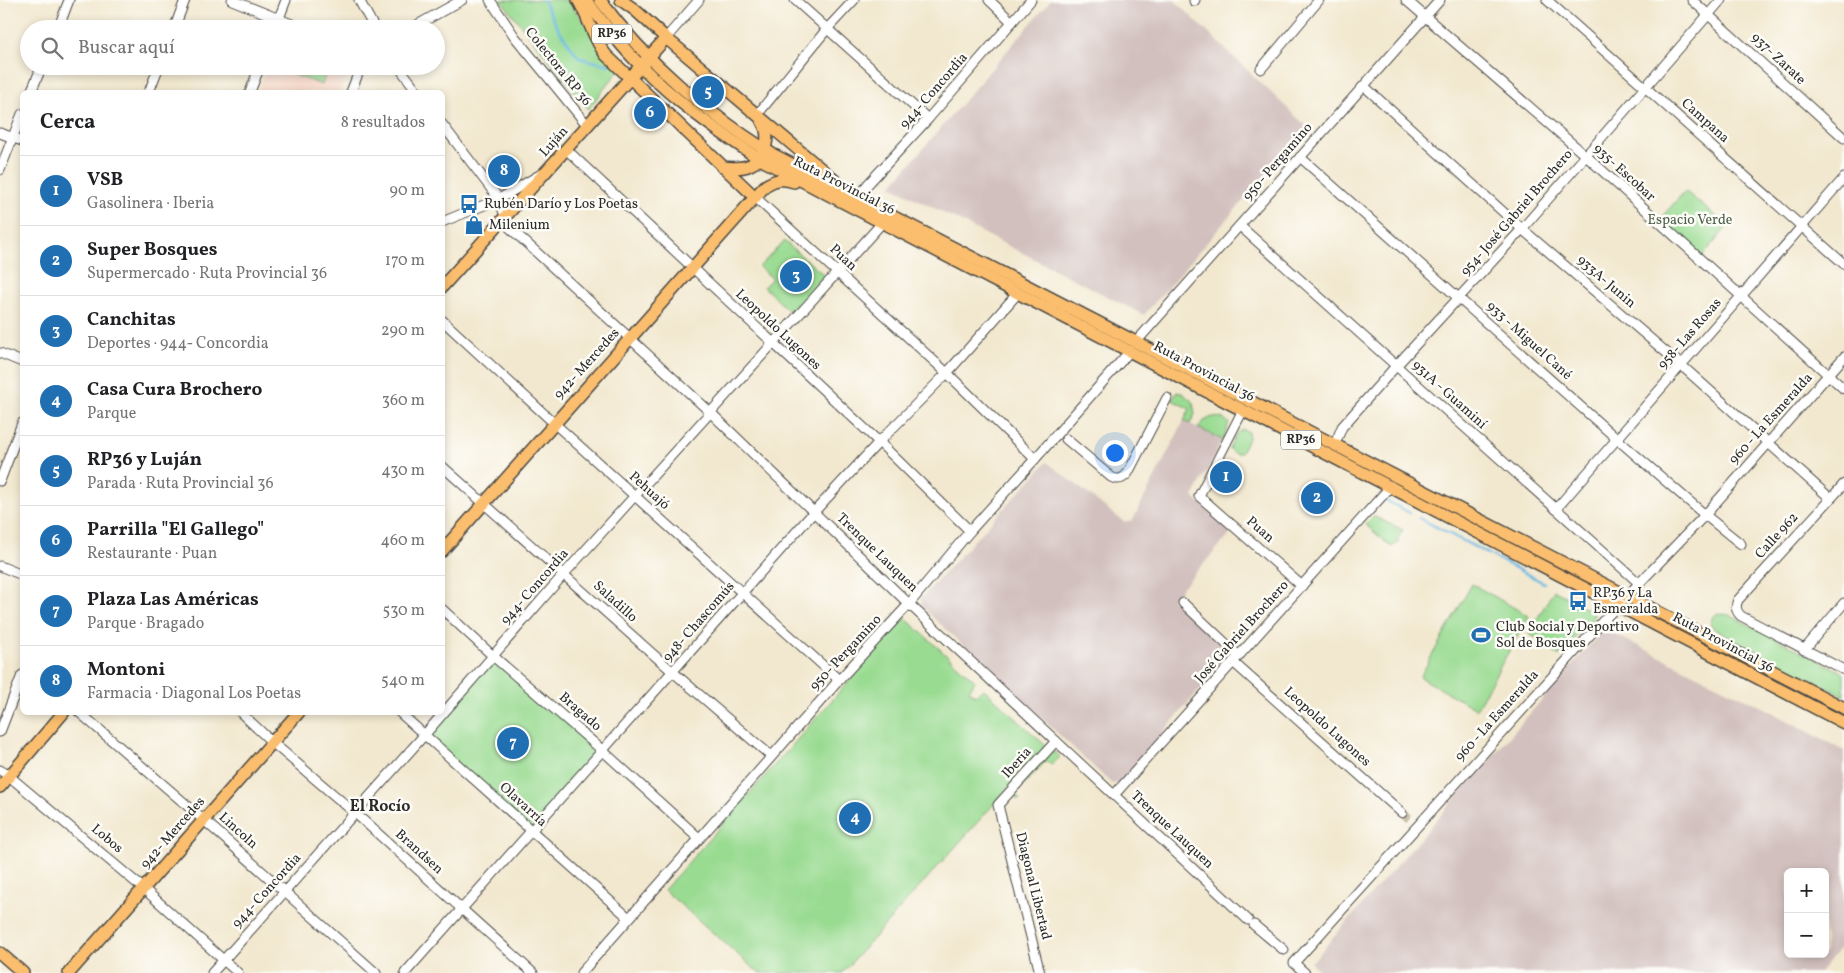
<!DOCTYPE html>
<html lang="es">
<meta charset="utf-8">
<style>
:root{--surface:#fff;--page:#f2f2f2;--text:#202124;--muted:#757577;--line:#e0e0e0;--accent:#1f6fb2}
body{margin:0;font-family:Vollkorn,serif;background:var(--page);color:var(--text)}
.controls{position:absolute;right:15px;bottom:15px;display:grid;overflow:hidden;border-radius:8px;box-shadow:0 2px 8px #0003}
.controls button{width:45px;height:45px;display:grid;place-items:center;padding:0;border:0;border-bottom:1px solid var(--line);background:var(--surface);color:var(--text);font:25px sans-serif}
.you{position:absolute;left:1114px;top:452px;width:18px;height:18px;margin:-12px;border:4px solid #fff;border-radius:50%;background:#1a73e8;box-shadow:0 0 0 8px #1a73e833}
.badge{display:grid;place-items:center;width:32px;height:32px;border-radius:50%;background:var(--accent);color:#fff;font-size:16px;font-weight:700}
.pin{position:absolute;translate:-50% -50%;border:2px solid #fff;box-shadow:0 1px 5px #0006}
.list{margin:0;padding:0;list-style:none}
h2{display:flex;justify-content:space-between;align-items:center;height:65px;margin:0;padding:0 20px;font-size:21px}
h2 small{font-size:16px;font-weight:400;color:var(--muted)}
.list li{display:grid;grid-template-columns:32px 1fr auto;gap:15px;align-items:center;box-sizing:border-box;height:70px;padding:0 20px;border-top:1px solid var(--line)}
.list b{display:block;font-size:19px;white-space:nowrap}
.list p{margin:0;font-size:16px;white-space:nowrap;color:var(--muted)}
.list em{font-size:16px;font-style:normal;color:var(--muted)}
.icon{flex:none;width:28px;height:28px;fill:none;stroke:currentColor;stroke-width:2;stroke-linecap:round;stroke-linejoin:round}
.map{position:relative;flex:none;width:1844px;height:973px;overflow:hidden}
.search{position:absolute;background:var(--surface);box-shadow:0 2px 8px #0003;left:20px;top:20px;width:425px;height:55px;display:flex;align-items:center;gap:12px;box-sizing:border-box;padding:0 18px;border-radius:28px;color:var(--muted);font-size:19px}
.panel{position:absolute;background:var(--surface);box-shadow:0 2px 8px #0003;left:20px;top:90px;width:425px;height:625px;border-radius:8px}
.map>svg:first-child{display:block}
</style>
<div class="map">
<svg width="1844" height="973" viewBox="0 0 1844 973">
<rect width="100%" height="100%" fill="#fdfcf7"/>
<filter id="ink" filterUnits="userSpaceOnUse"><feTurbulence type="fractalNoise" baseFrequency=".02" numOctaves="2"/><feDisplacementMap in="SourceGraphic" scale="10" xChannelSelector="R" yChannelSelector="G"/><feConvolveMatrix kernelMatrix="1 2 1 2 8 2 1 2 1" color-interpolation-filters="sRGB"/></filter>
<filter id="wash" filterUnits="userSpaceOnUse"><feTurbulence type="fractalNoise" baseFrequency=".0096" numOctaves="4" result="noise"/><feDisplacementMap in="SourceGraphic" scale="20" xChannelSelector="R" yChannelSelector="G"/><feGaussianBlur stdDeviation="1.12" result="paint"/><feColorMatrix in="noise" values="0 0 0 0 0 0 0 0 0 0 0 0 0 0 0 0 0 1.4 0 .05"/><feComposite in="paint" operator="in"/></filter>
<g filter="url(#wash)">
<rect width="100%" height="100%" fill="#f2e8cf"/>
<path fill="#f5d3c2" d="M268,66H351L340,92H258Z"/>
<g fill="#d1c0bd" fill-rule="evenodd">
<path d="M1051,0H1174L1307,127L1144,315L891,186Z"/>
<path d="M1184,421L1223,440L1193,497L1232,532L1172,599L1227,651L1225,660L1120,783L1112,784L922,607L921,598L1047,462L1124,522L1133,520Z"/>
<path d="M1604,629L1772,712L1844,751V943L1819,973H1322L1311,963ZM1788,872H1825V954H1788Z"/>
</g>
<g fill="#9adb92" stroke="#62835e">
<path d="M501,0H567L621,68L588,109Z"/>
<path d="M282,66H299L325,76L322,85L281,70Z"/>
<path d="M1685,191L1728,226L1702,257L1660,219Z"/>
<path d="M784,241L824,275L791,313L764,287L772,278L759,267Z"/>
<path d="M1177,392L1182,393L1193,402L1195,414L1190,424L1184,421L1190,409L1172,400Z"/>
<path d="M1212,417L1223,418L1229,423L1223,440L1198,428L1204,421Z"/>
<path d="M1243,429L1248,432L1249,437L1241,452C1237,455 1230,452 1229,448L1236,434Z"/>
<path d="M1375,517L1403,530L1397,540L1399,542L1391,547L1365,524L1371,518Z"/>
<path d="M1472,584L1529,616L1476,709L1420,677Z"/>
<path d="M1554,590L1595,614L1559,656L1529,633Z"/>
<path d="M1718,613L1729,615L1844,673V696L1717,631L1711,626C1710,619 1712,616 1718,613Z"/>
<path d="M905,618L975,681L969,691L975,695L984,689L1046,746L842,973H759L664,890Z"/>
<path d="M493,656L602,750L531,831L424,736Z"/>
<path d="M1051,752H1055L1060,757L1053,764L1045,762L1015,794L1020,799L1018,800L1012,795Z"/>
</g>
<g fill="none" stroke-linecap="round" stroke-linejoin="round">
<g stroke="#6ab9e5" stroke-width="2.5">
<path d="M543,0L559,30L579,58L609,65"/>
<path d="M1383,499L1410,513"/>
<path d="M1419,518L1544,583"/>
</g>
</g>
</g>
<g filter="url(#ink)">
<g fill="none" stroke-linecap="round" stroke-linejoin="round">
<path stroke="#cac2ae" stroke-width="9" stroke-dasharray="9 4.5" stroke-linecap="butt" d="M1402,813L1410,819"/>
<g stroke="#494744" stroke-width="11">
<g id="minor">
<path d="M232,0L304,29"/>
<path d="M359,0L375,29"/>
<path d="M490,0L515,37L588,126"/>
<path d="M795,0L928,119"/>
<path d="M989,0L1012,22"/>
<path d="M1406,0L1585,155L1844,389"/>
<path d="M1547,0L1844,264"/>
<path d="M1692,0L1844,138"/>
<path d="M1194,1L1195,0"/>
<path d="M58,29L69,0"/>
<path d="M174,29L185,0"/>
<path d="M275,29L286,0"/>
<path d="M410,29L462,0"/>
<path d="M666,38L699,0"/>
<path d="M398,66L418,92"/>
<path d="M1261,69L1319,0"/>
<path d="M1364,86L1522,229L1681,365L1830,498"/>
<path d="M31,92L42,66"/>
<path d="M149,92L159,66"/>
<path d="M250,92L260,66"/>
<path d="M351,92L361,66"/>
<path d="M757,115L827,29L854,0"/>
<path d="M442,124L499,199L509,227L710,412L909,604L1248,920"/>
<path d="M0,133L22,141"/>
<path d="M567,150L879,442L970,531"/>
<path d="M1300,157L1617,439L1705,515L1741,544"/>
<path d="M0,170L22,114"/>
<path d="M755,197L947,373L1035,459"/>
<path d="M858,199L868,184L928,119L1031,0"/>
<path d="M442,222L499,199L541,174"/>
<path d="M1240,226L1640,584"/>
<path d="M442,320L555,424L839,680"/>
<path d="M1136,342L1440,0"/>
<path d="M0,353L22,362"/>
<path d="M1243,410L1199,496L1302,586"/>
<path d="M1066,439L1111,477C1118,481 1123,479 1128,473L1167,398"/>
<path d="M1335,444L1342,427L1396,366L1522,229L1721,0"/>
<path d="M442,466L673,672L771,756"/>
<path d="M0,481L22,423"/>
<path d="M1844,484L1738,600C1735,607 1736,611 1741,616L1844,670"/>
<path d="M1556,509L1844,178"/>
<path d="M0,566L22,575"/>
<path d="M1183,603L1239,656"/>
<path d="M442,609L493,656L602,750L699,838"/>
<path d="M1804,650L1844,603"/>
<path d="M1233,662L1402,813"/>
<path d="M79,712L204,820L376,973"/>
<path d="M240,712L273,743L355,813L533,973"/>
<path d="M399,712L629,918"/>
<path d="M0,732L22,675"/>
<path d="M0,770L9,776L144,889L238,973"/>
<path d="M1114,795L1391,486"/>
<path d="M1254,925L1284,950"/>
<path d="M212,973L427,732L564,574L882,223"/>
<path d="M405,973L814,512L879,442L947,373L1018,293"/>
<path d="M581,973L839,680L909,604L970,531L1035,459L1130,351"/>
<path d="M1040,973L998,805L1056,741"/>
<path d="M1305,973L1294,963L1599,625L1705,515L1844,357"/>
</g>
</g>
<g stroke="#494744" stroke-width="14">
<g id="major">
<path d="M578,0C589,18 593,39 606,55L755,197"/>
<path d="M586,0C603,23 620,45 640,65C675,101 716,130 758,158L1844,723"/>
<path d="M600,0C647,64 706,112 772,154L1844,708"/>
<path d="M621,0L635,10L666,38L839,184"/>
<path d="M722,167C731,168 741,169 750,165C767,158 771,135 762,121"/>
<path d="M442,287L666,38"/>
<path d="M442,551L765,186C775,179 783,178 794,182"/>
<path d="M0,787L64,712"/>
<path d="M0,953L23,973"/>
<path d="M69,973L299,712"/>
</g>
</g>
<use href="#minor" stroke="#fff" stroke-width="9"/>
<use href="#major" stroke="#fabe6e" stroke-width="11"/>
</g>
</g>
<defs>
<g id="bus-bare" transform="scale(1.5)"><path d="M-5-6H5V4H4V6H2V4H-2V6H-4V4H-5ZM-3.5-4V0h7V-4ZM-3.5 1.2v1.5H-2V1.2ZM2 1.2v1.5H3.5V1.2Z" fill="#1f6fb2" stroke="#fdfcf7" stroke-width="2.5" paint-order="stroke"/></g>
<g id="shop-bare" transform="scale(1.5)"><path d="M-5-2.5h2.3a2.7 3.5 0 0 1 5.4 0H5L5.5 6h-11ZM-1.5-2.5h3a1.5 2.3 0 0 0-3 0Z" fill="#1f6fb2" stroke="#fdfcf7" stroke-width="2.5" paint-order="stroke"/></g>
<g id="stadium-bare" transform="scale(1.5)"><path d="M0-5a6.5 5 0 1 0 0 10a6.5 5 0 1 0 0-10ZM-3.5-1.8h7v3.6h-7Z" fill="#1f6fb2" stroke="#fdfcf7" stroke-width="2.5" paint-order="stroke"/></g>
</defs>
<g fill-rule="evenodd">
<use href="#bus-bare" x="469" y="204"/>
<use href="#shop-bare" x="474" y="225"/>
<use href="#bus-bare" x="1578" y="601"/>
<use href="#stadium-bare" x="1481" y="635"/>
</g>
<g text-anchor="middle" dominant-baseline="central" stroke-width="5" stroke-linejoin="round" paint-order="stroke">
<g fill="#fdfcf7" stroke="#6a6a68" stroke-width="1">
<rect x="592" y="24.5" width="40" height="19" rx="4"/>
<rect x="1281" y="430.5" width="40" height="19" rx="4"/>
</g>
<g font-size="12" font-weight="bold" fill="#2b2b2b">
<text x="612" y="34">RP36</text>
<text x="1301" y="440">RP36</text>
</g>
<g font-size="14" fill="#2b2b2b" stroke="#fdfcf7">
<text transform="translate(1778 59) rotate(43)">937- Zarate</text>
<text transform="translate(558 67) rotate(51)">Colectora RP 36</text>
<text transform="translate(934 91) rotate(-49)">944- Concordia</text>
<text transform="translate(1705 121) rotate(42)">Campana</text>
<text transform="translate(554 142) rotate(-48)">Luján</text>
<text transform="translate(1278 162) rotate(-49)">950- Pergamino</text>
<text transform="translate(1624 173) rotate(42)">935- Escobar</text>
<text transform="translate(844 186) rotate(27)">Ruta Provincial 36</text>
<text transform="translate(1517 213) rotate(-49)">954- José Gabriel Brochero</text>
<text transform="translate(843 258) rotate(43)">Puan</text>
<text transform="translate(1606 282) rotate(41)">933A- Junin</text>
<text transform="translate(778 330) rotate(43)">Leopoldo Lugones</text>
<text transform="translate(1690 334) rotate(-49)">958- Las Rosas</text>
<text transform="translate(1529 341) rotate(42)">933 - Miguel Cané</text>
<text transform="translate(587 364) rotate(-48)">942- Mercedes</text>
<text transform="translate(1204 372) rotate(28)">Ruta Provincial 36</text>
<text transform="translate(1449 395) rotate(42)">931A - Guaminí</text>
<text transform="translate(1771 419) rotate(-48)">960 - La Esmeralda</text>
<text transform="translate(649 491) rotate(42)">Pehuajó</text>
<text transform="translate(1260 530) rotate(41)">Puan</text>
<text transform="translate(1777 536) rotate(-48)">Calle 962</text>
<text transform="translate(877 553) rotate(44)">Trenque Lauquen</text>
<text transform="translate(535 587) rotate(-49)">944- Concordia</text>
<text transform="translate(615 602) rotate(42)">Saladillo</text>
<text transform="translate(699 622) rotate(-49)">948- Chascomús</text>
<text transform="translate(1242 632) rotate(-48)">José Gabriel Brochero</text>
<text transform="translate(1723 643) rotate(28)">Ruta Provincial 36</text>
<text transform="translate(846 653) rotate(-47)">950- Pergamino</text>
<text transform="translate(580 712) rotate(41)">Bragado</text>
<text transform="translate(1497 716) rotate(-48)">960 - La Esmeralda</text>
<text transform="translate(1327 727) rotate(42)">Leopoldo Lugones</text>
<text transform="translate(1017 763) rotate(-48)">Iberia</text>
<text transform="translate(523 805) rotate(42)">Olavarría</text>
<text transform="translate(1172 830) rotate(43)">Trenque Lauquen</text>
<text transform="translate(238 831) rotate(42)">Lincoln</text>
<text transform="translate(173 833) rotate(-49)">942- Mercedes</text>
<text transform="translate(107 839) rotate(40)">Lobos</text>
<text transform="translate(419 852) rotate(42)">Brandsen</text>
<text transform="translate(1033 886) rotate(76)">Diagonal Libertad</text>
<text transform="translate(267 891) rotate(-48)">944- Concordia</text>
</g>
<g font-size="14" fill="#2b2b2b" stroke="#fdfcf7" text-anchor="start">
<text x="484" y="204">Rubén Darío y Los Poetas</text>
<text x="489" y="225">Milenium</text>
<text x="1593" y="593">RP36 y La<tspan x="1593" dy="16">Esmeralda</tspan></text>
<text x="1496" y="627">Club Social y Deportivo<tspan x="1496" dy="16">Sol de Bosques</tspan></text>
</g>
<g font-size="14" fill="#4c604a" stroke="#fdfcf7">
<text x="1690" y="220">Espacio Verde</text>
</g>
<g font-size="16" font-weight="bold" fill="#2b2b2b" stroke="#fdfcf7">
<text x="380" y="807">El Rocío</text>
</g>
</g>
</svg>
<div class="controls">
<button>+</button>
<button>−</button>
</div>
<div class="you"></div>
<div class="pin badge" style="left:1226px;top:477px">1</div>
<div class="pin badge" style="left:1317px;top:498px">2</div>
<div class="pin badge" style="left:796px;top:276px">3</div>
<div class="pin badge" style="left:855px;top:818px">4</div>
<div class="pin badge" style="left:708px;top:92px">5</div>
<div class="pin badge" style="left:650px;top:113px">6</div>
<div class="pin badge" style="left:513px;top:743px">7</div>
<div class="pin badge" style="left:504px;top:171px">8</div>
<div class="search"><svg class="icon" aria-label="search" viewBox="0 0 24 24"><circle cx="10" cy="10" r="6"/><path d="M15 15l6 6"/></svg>Buscar aquí</div>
<section class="panel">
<h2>Cerca<small>8 resultados</small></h2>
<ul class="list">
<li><span class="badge">1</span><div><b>VSB</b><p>Gasolinera · Iberia</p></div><em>90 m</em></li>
<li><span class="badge">2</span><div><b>Super Bosques</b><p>Supermercado · Ruta Provincial 36</p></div><em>170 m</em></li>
<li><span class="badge">3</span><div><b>Canchitas</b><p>Deportes · 944- Concordia</p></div><em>290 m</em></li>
<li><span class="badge">4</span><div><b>Casa Cura Brochero</b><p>Parque</p></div><em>360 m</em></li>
<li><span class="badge">5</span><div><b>RP36 y Luján</b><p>Parada · Ruta Provincial 36</p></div><em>430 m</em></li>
<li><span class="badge">6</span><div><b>Parrilla &quot;El Gallego&quot;</b><p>Restaurante · Puan</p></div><em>460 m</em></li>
<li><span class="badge">7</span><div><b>Plaza Las Américas</b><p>Parque · Bragado</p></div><em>530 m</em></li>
<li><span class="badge">8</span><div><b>Montoni</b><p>Farmacia · Diagonal Los Poetas</p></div><em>540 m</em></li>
</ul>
</section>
</div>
